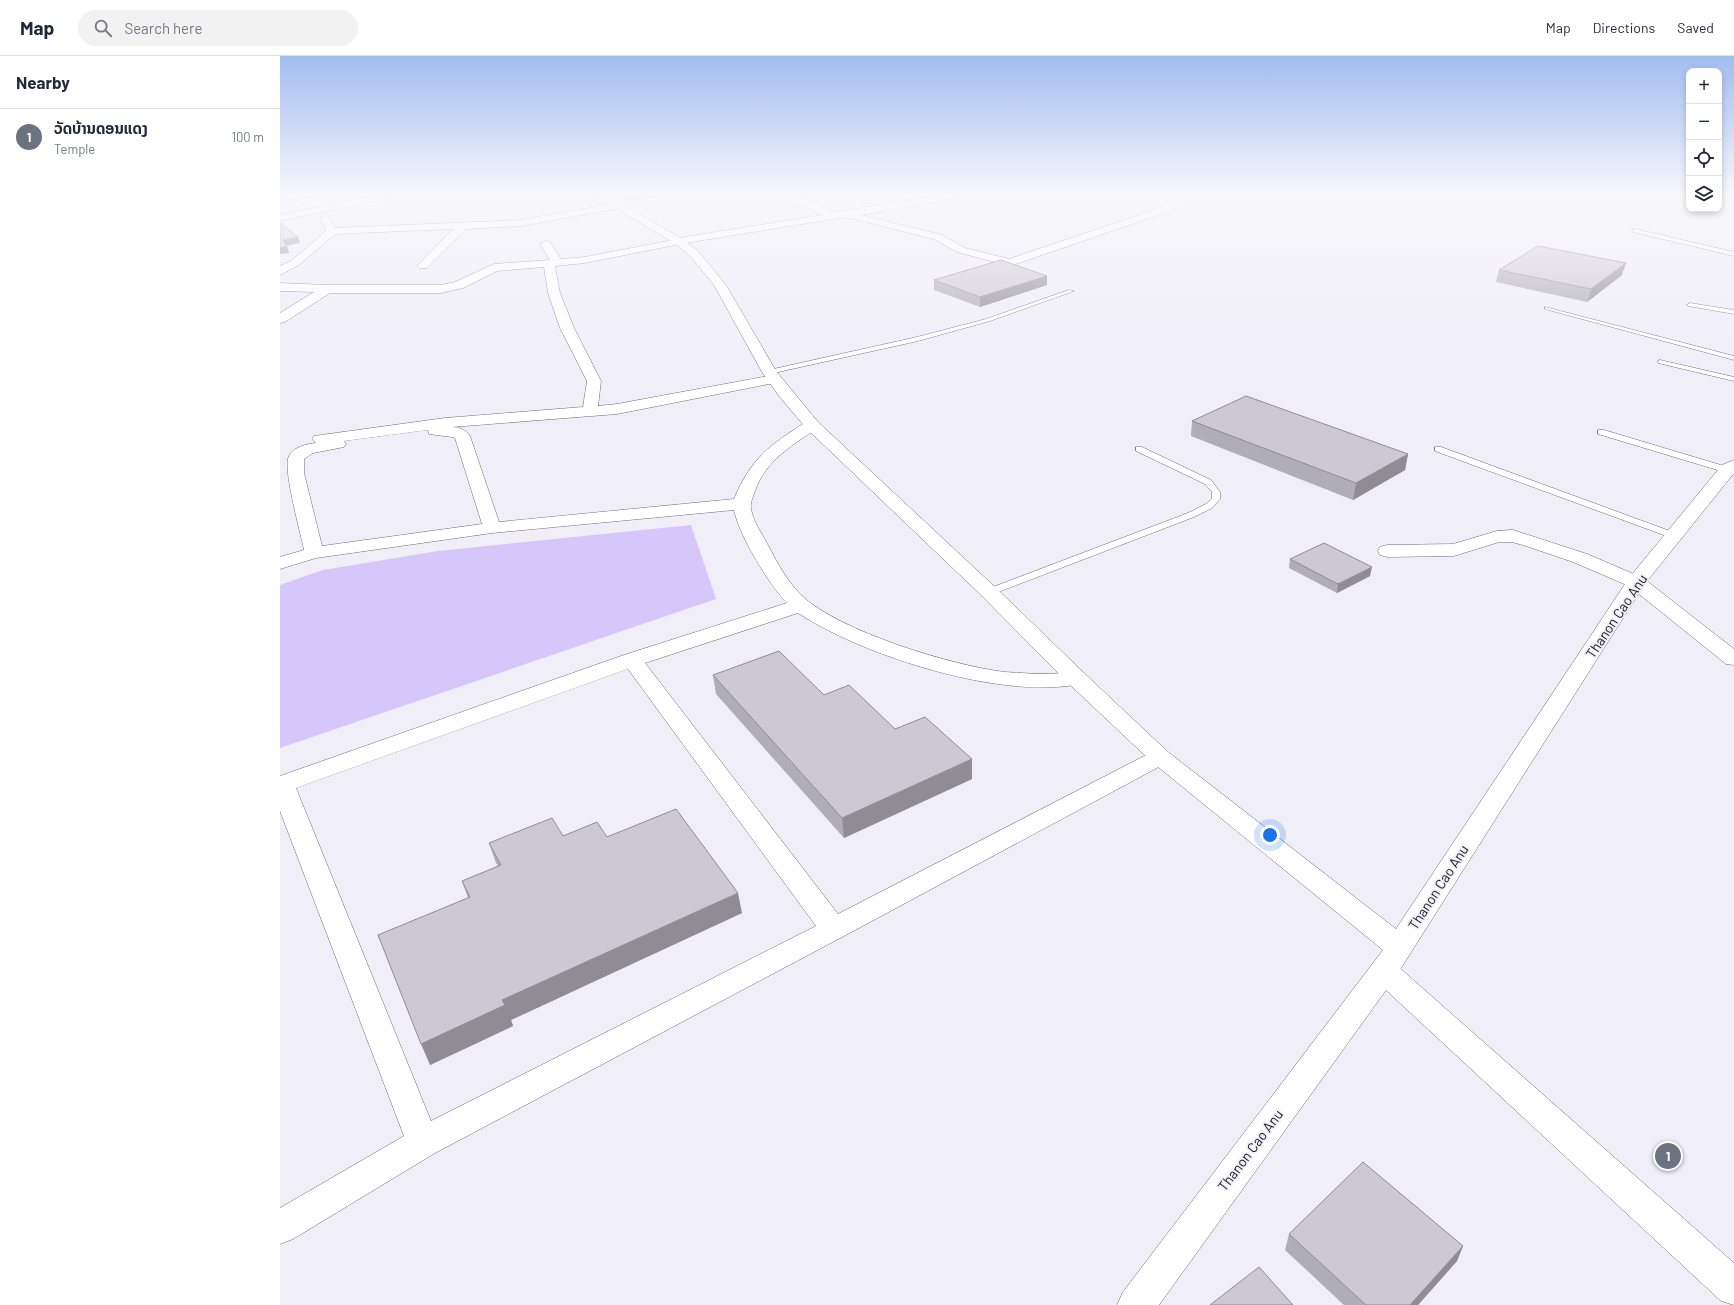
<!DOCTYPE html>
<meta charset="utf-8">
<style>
:root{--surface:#fff;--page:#f2f2f3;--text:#1f2937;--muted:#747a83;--line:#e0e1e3;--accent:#0b8043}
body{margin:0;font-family:Barlow,"Noto Sans Lao",sans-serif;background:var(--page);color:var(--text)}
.controls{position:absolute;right:12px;top:12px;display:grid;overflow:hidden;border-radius:8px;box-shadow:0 2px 6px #0003}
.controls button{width:36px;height:36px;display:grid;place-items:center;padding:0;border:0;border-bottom:1px solid var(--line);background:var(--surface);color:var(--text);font:20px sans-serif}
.you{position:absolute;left:990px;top:779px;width:14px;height:14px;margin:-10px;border:3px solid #fff;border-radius:50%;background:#1a73e8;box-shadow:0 0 0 6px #1a73e833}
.badge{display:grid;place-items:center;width:26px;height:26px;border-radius:50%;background:var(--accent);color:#fff;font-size:13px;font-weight:700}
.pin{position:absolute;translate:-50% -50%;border:2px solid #fff;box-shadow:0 1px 4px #0006}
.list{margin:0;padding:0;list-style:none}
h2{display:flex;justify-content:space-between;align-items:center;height:52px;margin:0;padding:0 16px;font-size:17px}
h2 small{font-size:13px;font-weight:400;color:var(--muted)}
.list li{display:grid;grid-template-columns:26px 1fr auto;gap:12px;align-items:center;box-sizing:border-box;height:56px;padding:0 16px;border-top:1px solid var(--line)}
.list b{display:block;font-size:15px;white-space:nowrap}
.list p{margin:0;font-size:13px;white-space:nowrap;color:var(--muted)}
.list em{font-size:13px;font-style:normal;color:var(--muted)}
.icon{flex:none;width:22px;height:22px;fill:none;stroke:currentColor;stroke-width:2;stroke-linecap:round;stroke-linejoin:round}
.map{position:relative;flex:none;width:1454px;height:1249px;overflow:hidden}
header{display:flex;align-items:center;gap:24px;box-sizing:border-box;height:56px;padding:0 20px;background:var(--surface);border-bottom:1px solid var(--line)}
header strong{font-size:19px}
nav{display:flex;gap:22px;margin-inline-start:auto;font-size:14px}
.search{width:280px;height:36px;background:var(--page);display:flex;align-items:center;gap:10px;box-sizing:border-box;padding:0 14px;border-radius:22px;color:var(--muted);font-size:15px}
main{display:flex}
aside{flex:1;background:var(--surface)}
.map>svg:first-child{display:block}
</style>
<header>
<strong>Map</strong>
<div class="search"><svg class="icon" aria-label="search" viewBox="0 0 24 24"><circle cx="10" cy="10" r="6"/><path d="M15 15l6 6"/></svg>Search here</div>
<nav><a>Map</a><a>Directions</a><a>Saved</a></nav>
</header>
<main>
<aside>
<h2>Nearby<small></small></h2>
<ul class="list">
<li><span class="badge" style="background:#6b7280">1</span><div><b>ວັດບ້ານດອນແດງ</b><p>Temple</p></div><em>100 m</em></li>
</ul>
</aside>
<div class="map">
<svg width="1454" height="1249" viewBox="0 0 1454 1249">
<rect width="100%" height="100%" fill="#f0eef7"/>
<path fill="#d6c7fb" d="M411,469L436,543L0,692V529L43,514L158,495Z"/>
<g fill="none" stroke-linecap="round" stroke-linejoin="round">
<g stroke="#6e6c74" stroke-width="1">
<g id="lane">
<path d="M1355,173L1454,196V200L1353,176L1352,175Z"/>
<path d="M789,234L794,235L710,265L638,285L489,318L485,316L489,314L637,281L706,263Z"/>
<path d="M1410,247L1454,254V258L1408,250L1407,249Z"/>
<path d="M1265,251L1454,300V304L1265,253Z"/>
<path d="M1380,304L1454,321V325L1378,307V305Z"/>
<path d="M1318,374H1324L1454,413V419L1318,378Z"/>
<path d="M856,391H862L931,424L940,436V443L932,452L914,461L713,538H705L704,536L705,534L908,457L926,448L932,442V436L925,428L856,395Z"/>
<path d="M1155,391H1161L1398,478L1400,480L1395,483L1392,482L1155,395Z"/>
</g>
</g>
<g stroke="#6e6c74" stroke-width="1">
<g id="street">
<path d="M3,139H18L52,148L96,139H114L109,142L0,165V159L39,151L4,141Z"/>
<path d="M501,139H514L556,156L662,139H682L681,141L677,142L581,159L662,179L685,192L729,203L862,158L913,139H926L925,141L870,162L730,210L677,196L654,183L566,161L405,187L305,207L275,210L280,237L294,272L321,325L318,350L337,348L494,319L499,320L501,323L499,326L494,327L337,358L172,371C179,371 186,374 190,380L219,466L454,443C471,402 490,389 526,366L532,364L538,366L540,369L538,372C512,389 485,405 475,435C473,441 470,446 471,453C473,463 478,472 483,480C494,500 504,522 521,539C558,575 673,610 725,616C740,617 756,618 771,618C782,617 793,615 804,617L807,622L804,627C727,646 583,600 518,557L365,607L558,858L872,696L880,693L888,696L892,701L888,706L564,880L155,1097L13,1183L0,1188V1152L124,1080L0,755V720L344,599L507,547C489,529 459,479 454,454L212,477L36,502L0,513V501L24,494C21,478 2,411 9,400C13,391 27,388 36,387L32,383L34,380L165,362L303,351L307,325L280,272L268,237L264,211L217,215L183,232L161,237H50L5,266L0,267V257L34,236L0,235V227L47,229H161L175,226L214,208L270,204L260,188L266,185L270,186L281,203L305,201L393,184L398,182L543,159L502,141ZM148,374L149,378L172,381L175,382L202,468L42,490L24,417V403L33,397L64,391L66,388L64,385ZM348,613L536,870L151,1065L16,732Z"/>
<path d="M1439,139H1454V145L1439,141Z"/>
<path d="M338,147L342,148L343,150L342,152L241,170L186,173L147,212H139L137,210L139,208L173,173L55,178L19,209L0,219V210L11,205L45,176L46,173L40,163L45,160L49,161L55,172L241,164Z"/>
<path d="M1233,474L1307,498L1363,522L1454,593V609L1446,608L1349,530L1293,506L1246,490L1232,486H1219L1174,500L1107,501L1100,499L1098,495L1100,491L1107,489L1173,488L1217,475Z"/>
<path d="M1104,904L1114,907L1454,1207V1249L1441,1245L1094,923L1089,915L1094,907Z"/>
</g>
</g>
<g stroke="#6e6c74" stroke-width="1">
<path id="secondary" d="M314,139H326L404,184L419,196L446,229L496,315L538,366L716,532L804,617L888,696L1116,873L1349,522L1442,409L1454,404V417L1364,529L1114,923L879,1249H837L843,1236L1103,894L872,706L788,627L702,540L526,372L499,340L482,316L434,229L411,201L396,188Z"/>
</g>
<use href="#lane" fill="#fff" fill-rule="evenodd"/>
<use href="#street" fill="#fff" fill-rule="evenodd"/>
<use href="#secondary" fill="#fff" fill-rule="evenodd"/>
</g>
<g fill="#afadb5">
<path d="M336,139H375V141L347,145Z"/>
<path d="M1219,214L1342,219L1307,246L1216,226Z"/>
<path d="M654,224L767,229L700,251L654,234Z"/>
<path d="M912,365L1128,398L1125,414L1073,444L911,380Z"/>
<path d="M1010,503L1090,520L1057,537L1009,512Z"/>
<path d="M433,619L544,639L615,673L692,703V723L564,782L436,638Z"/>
<path d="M283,780L327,781L462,857L231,964L233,970L150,1009L188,842L182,825L218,810L216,807L209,787Z"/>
<path d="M1009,1178L1183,1190L1177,1205L1138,1249H1064L1005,1194Z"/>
</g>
<g fill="#8f8d93">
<path d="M353,139H375V141L347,145L346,140Z"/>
<path d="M18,181L20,187L4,190L2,184Z"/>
<path d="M7,190L9,197L0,198V192Z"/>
<path d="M1346,207L1342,219L1307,246L1311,233Z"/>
<path d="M767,220V229L700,251V241Z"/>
<path d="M1128,398L1125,414L1073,444L1076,427Z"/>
<path d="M1092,511L1090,520L1057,537L1058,528Z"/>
<path d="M692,703V723L564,782L562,762Z"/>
<path d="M458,837L462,857L231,964L233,970L150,1009L141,988L222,944Z"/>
<path d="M1183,1190L1177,1205L1138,1249H1130Z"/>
</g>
<g fill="#ccc9d2" stroke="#8f8d93">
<path d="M344,139H353L346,140Z"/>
<path d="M0,167L18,181L2,184L7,190L0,192Z"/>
<path d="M1258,190L1346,207L1311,233L1219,214Z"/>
<path d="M721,204L767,220L700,241L654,224Z"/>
<path d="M966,340L1128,398L1076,427L912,365Z"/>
<path d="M1044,487L1092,511L1058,528L1010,503Z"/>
<path d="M499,595L544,639L569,629L615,673L645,661L692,703L562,762L433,619Z"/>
<path d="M396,753L458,837L222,944L225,949L141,988L98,879L190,841L182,825L221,809L209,787L272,762L283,780L317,766L327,781Z"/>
<path d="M1083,1106L1183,1190L1130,1249H1086L1009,1178Z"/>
<path d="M979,1211L1013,1249H930Z"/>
</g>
<linearGradient id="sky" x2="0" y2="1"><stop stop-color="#a1bcf0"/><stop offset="0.44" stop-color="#f8f7fb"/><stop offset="1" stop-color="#f8f7fb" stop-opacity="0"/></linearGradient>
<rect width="1454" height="313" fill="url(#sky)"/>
<g text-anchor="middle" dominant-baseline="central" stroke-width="3.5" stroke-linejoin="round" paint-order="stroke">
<g font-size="14" fill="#19181b" stroke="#f0eef7">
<text transform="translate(1336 560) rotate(-56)">Thanon Cao Anu</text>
<text transform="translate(1158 831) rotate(-57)">Thanon Cao Anu</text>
<text transform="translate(970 1094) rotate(-53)">Thanon Cao Anu</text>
</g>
</g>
</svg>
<div class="controls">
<button>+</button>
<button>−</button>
<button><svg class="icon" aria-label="locate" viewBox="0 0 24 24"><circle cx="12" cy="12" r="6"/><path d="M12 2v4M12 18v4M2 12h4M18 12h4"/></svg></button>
<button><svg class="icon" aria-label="layers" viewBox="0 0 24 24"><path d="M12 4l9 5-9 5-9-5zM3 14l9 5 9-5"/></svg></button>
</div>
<div class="you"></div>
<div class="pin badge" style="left:1388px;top:1100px;background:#6b7280">1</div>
</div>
</main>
